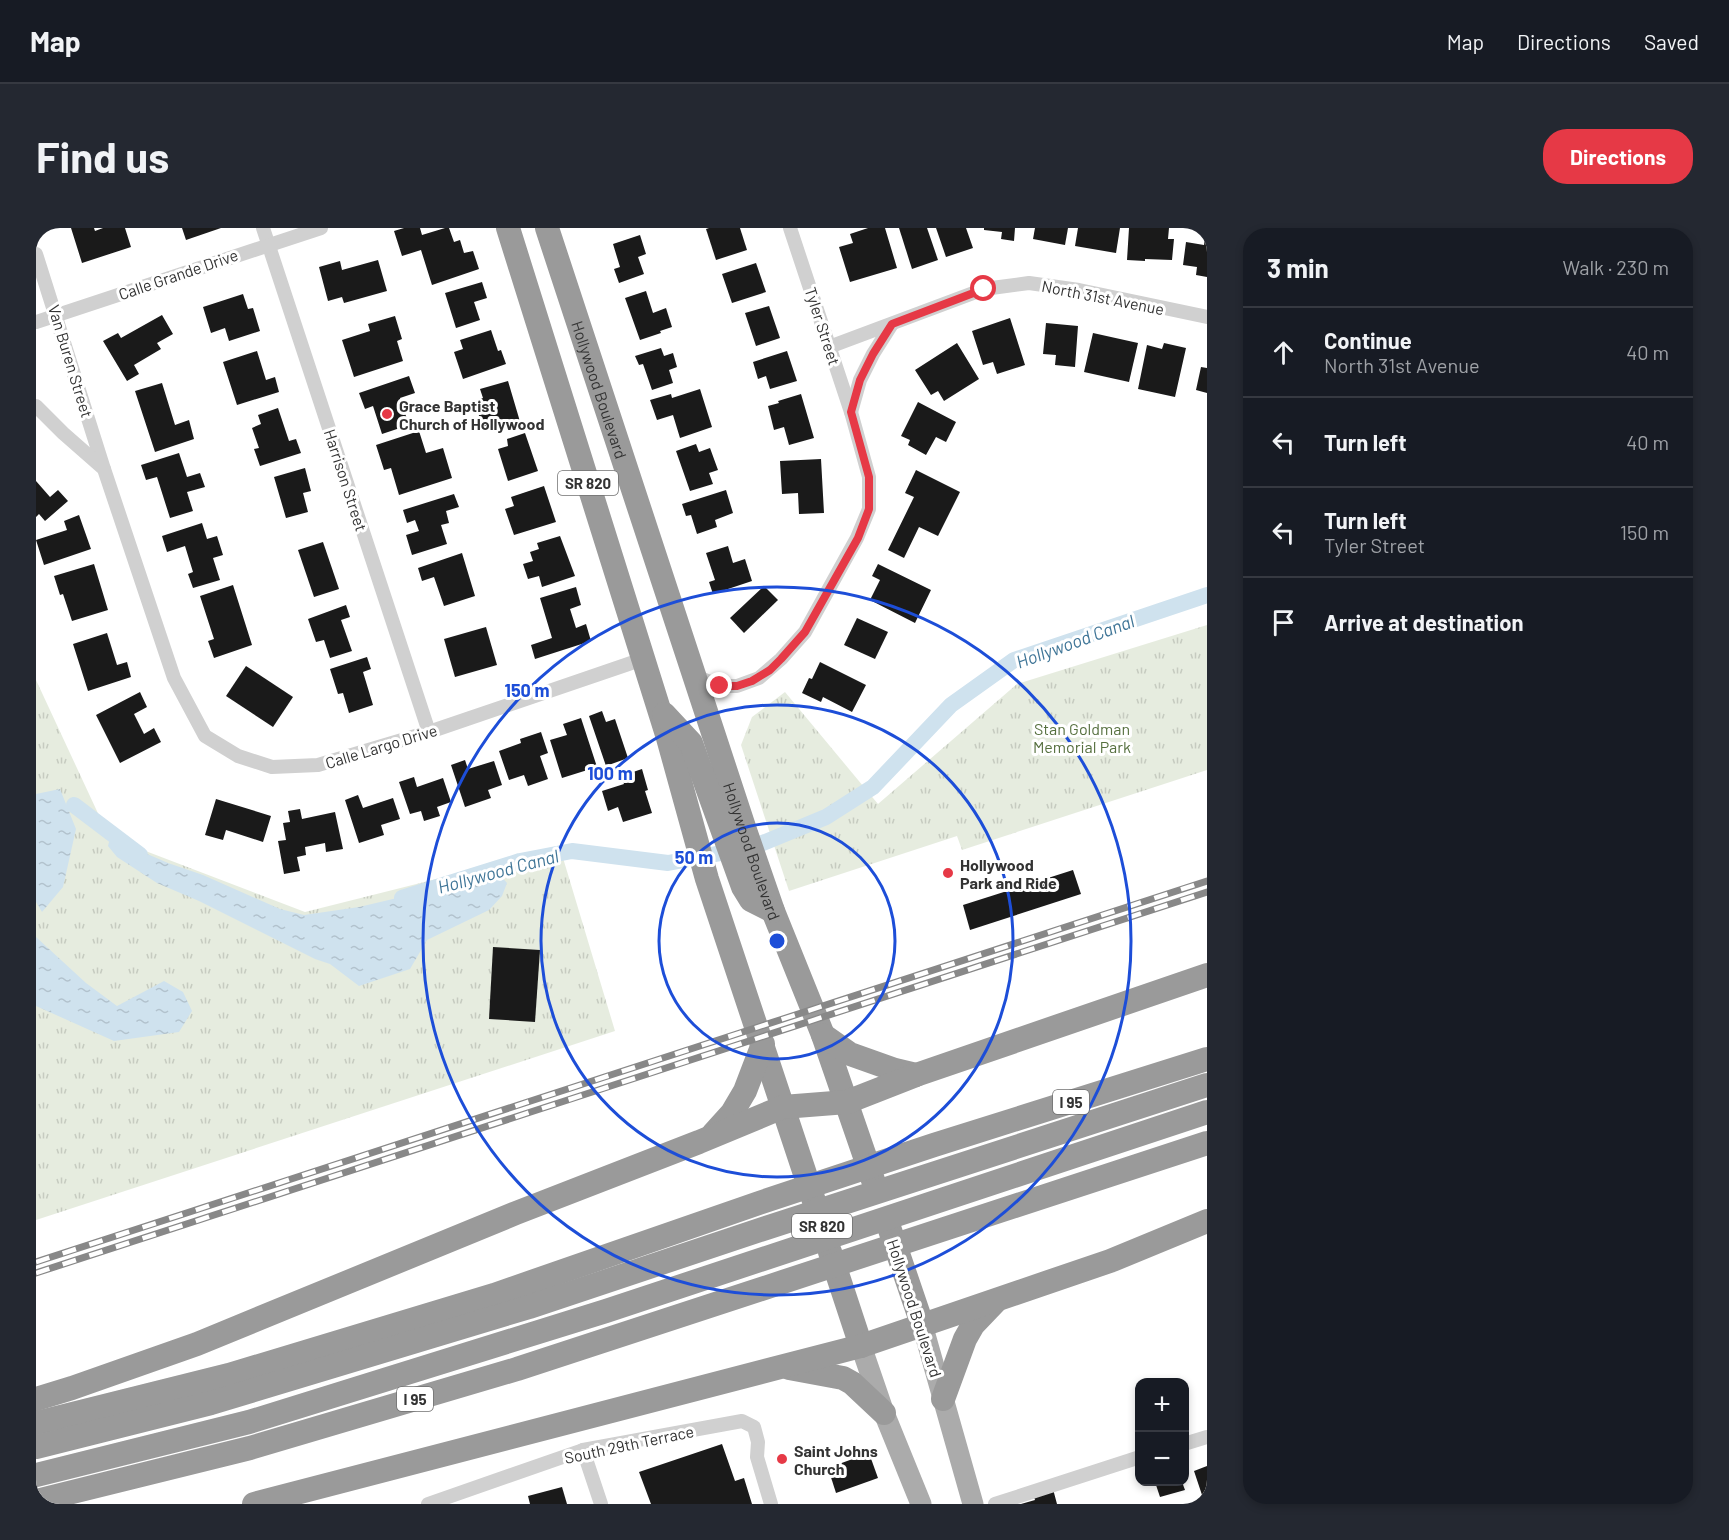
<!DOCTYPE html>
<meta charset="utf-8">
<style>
:root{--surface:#171b24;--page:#242831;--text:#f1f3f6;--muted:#9ea1a6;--line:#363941;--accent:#e63946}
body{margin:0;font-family:Barlow,sans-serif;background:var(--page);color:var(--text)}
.controls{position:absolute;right:18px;bottom:18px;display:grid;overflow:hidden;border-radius:12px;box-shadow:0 3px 9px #0003}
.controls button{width:54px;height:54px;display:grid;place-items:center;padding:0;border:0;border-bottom:2px solid var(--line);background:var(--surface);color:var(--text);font:30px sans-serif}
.stop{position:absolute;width:18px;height:18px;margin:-14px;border:4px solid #e63946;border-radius:50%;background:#fff}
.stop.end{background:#e63946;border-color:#fff;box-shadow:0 2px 6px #0008}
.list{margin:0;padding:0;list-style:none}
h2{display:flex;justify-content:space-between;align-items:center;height:78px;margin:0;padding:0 24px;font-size:26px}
h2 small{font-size:20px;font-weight:400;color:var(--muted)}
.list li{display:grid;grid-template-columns:39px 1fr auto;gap:18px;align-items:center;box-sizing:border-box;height:90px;padding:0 24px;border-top:2px solid var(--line)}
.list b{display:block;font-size:22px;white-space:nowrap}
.list p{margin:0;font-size:20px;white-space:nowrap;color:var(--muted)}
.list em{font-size:20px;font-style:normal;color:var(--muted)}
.icon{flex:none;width:33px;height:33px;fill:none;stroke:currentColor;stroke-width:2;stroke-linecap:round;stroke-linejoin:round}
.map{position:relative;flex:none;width:1171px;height:1276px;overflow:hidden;border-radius:24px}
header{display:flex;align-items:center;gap:36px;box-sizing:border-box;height:84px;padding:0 30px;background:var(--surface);border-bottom:2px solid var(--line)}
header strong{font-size:28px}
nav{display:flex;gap:33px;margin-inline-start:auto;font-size:21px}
.intro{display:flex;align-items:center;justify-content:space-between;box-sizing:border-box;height:144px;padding:0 36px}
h1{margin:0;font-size:42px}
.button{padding:15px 27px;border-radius:24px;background:var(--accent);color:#fff;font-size:21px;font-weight:700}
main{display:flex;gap:36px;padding:0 36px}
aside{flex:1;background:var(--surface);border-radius:24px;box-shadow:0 3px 9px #0003}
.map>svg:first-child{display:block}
</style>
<header>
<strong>Map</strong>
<nav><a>Map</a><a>Directions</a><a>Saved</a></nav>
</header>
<div class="intro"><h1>Find us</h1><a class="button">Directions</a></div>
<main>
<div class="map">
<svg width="1171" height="1276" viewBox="0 0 1171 1276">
<defs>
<pattern id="grass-tufts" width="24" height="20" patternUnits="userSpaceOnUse" patternTransform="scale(1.5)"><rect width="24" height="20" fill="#e6ecdf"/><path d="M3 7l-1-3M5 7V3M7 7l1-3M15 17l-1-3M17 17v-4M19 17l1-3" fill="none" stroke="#c6cbc0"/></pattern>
<pattern id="water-ripples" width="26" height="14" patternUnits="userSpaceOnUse" patternTransform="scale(1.5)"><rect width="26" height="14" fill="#cfe2ee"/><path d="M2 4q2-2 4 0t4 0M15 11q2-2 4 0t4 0" fill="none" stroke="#b2c2cd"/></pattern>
</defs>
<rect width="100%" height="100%" fill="#fff"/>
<g fill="url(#grass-tufts)">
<path d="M1171,397V542L926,622L921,608L753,663L705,517L716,489L749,464L842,576L981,456Z"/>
<path d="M0,452L73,609L269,684L524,620L579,803L0,992Z"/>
</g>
<g fill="url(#water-ripples)">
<path d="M24,561L40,601L27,659L6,684L0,674V566Z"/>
<path d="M79,612L132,635L167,647L244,681L268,687L323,679L463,646L471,655L466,668L453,682L391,712L374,741L323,758L294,736L279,731L163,673L121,655L81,629L72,618L73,614Z"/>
<path d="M0,709L50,755L81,778L128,753L147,764L156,783L143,804L78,813L0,778Z"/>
</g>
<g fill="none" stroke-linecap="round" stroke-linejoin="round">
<g stroke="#cfe2ee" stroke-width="16">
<path d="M38,577L104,627"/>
<path d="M366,670L484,633L536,623L632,635L717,619L790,589L837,559L915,477L978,432L1171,367"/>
</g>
</g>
<g fill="#1a1a1a">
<path d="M35,0H58L59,3L67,0H89L95,19L46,35Z"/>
<path d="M146,0H185L150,12Z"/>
<path d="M368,0H384L386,7L409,0H413L418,14L424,12L428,25L437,23L443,41L396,57L385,22L366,28L358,3Z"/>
<path d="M673,0H704L711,22L680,32L670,1Z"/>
<path d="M832,0H849L861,40L814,54L803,19L817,15L814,6Z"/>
<path d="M863,0H891L902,32L876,41Z"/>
<path d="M900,0H930L937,20L910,29Z"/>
<path d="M948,0H979L978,13L965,11L966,4L948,2Z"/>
<path d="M999,0H1032L1029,17L997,11Z"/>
<path d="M1042,0H1084L1080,25L1039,18Z"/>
<path d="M1093,0H1133L1132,11H1138L1136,32L1109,31V33L1091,32Z"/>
<path d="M604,7L610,26L602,29L608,46L583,55L578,41L584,39L577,16Z"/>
<path d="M1169,9H1171V49L1160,47L1161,39L1147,37L1150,14L1168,17Z"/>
<path d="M342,32L351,63L308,75L306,69L292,73L283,39L304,33L306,42Z"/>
<path d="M720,35L730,64L696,75L686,46Z"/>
<path d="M446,54L451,70L438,74L444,92L420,100L409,65Z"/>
<path d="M610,63L617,85L630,80L636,99L624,103L625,105L604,112L589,70Z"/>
<path d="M207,66L212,81L217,80L224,103L193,113L189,100L175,105L167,79Z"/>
<path d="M733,78L744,110L720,118L709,85Z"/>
<path d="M126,87L137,106L121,115L125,121L98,137L103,146L91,153L67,113L82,105L85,110Z"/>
<path d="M359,88L366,111L361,113L367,133L318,149L306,112L334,103L332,96Z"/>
<path d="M974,90L989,137L961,146L957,134L947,137L936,103Z"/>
<path d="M1010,95L1042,98L1039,139L1019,137L1020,127L1007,126Z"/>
<path d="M455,102L462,123L465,122L470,136L427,151L418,124L427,121L424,112Z"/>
<path d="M1057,105L1102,115L1093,154L1048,144Z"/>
<path d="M921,115L943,151L908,173L902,163L895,167L879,142Z"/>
<path d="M1128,115L1150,120L1139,169L1102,161L1111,117L1126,121Z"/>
<path d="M625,120L628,128L637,125L641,139L633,142L637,155L616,162L607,136L603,137L599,128Z"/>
<path d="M221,123L230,152L239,149L243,164L201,177L187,134Z"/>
<path d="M751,123L761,153L734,161L730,148L722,151L717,134Z"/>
<path d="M1165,139L1171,140V165L1160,162Z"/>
<path d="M373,148L379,165L364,170L373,197L346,206L337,178L329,181L323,165Z"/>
<path d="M472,153L485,197L458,205L455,196L446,199L439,173L447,170L444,161Z"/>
<path d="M126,155L139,197L153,192L158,211L119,224L99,163Z"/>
<path d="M664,161L676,199L644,210L637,187L621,192L614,172L635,166L636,170Z"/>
<path d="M765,166L778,210L753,217L748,199L738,202L732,178L743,175L742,173Z"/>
<path d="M882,174L920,194L910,214L900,209L890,227L872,217L874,212L865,208Z"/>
<path d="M242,180L253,213L260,211L265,225L224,238L218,221L223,220L216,200L225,196L222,187Z"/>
<path d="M383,203L390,225L407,220L416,250L363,267L355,240L348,242L340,217Z"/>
<path d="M489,205L502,243L472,253L462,221L472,218L471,211Z"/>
<path d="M660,216L663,224L674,220L682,242L673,245L677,256L654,263L640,223Z"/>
<path d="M143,225L151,249L164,245L169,259L151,264L157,283L134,290L121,249L110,252L105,237Z"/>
<path d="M785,231L788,285L763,286L762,265L746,266L744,233Z"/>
<path d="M269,240L275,263L267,265L272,284L250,290L238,249Z"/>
<path d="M880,242L924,264L902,308L883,299L868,330L852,322L878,269L869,265Z"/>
<path d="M0,253L14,269L22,262L32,273L9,293L3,286L0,289Z"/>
<path d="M508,258L520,294L478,307L469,281L478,278L475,269Z"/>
<path d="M690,262L697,285L679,292L681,299L661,306L655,287L650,288L646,276Z"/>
<path d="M418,266L423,279L410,283L413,295L405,297L411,316L376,327L370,307L383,303L379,292L371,295L367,282Z"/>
<path d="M43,287L55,321L8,337L0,312L31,302L28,293Z"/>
<path d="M166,295L171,311L181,308L187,327L177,330L184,352L157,360L152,346L157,344L149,318L131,324L126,308Z"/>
<path d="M524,308L539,348L506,359L503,348L492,351L487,336L497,333L494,324L503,321L501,315Z"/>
<path d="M287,314L303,361L278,369L262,322Z"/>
<path d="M692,318L697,335L709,331L716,353L677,366L673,354L679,352L670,325Z"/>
<path d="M426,325L439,368L408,378L398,349L386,353L382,340Z"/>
<path d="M58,336L72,382L36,393L27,366L24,367L18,348Z"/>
<path d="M842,336L895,362L879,395L834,372L844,352L836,348Z"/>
<path d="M197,357L216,417L178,430L172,413L178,411L164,368Z"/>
<path d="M728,358L742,372L708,405L694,390Z"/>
<path d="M540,359L545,377L534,381L540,400L550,396L555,413L499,431L495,417L516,410L504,370Z"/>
<path d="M310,377L314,389L305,392L316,423L294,430L288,412L280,414L272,391Z"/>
<path d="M821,390L852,404L839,431L808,417Z"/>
<path d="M450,399L461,437L419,449L408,411Z"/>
<path d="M71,405L81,437L91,434L95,449L52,463L37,416Z"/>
<path d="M331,429L335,441L327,444L337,477L313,485L307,465L302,466L294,441Z"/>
<path d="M784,434L830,457L816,484L787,469L785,474L766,465L773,450L776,451Z"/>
<path d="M210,438L257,469L237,499L190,468Z"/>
<path d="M104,464L111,479L98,486L108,506L118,500L125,514L84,535L60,487Z"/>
<path d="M566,483L570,494L579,491L592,530L570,538L553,488Z"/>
<path d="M545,490L561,539L526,550L514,512L531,507L527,496Z"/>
<path d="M505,504L512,525L504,528L512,551L492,558L488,547L473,552L463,523L485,515L484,511Z"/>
<path d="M429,532L432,541L458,533L466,557L452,562L455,570L429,579L415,537Z"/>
<path d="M606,541L612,562L609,563L616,585L587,594L582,579L572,583L566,563L588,556L585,548Z"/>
<path d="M378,549L381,559L407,550L415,574L401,579L404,588L388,593L385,583L374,586L363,554Z"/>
<path d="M322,567L327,580L357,570L364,591L345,597L348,607L323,615L309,572Z"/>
<path d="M180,571L235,588L227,614L190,602L187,612L169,607Z"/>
<path d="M264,581L266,591L299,584L307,621L290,624L289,615L269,619L270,627L261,629L264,643L248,646L242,613L250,612L247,595L254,594L252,583Z"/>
<path d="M1037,642L1045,666L934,702L927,677Z"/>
<path d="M457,719L504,722L499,794L453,791Z"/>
<path d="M686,1216L699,1253L708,1250L716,1276H615L603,1244Z"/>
<path d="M833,1225L842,1250L800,1265L792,1240Z"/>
<path d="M1171,1238V1276H1169L1158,1243Z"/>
<path d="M1119,1254H1146L1149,1262L1124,1269Z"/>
<path d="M526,1259L531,1276H494L492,1268Z"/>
<path d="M1017,1261L1021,1276H985L999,1272L997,1266Z"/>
</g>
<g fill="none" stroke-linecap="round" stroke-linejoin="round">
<g stroke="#d0d0d0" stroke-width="14">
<path d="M227,0L393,504"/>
<path d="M0,26L68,241"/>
<path d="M0,94L285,0"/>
<path d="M793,119L948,61L993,55L1043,62L1171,89"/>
<path d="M0,178L27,205L68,241L138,450L169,508L202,528L236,539L282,537L393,504L607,431"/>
<path d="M815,184L824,152L837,126L856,96"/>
<path d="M659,448L684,458H701L723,450L745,431L769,404L821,310L833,281V249L815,184L754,0"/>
<path d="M1148,1216L1171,1209"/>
<path d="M547,1222L565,1276"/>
<path d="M392,1276L547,1222L706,1193L718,1199L722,1214L721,1229L735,1276"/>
<path d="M959,1276L1104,1229"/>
</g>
<g stroke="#ababab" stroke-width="21">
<path d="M886,1096L937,1276"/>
<path d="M825,1118L848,1185L885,1276"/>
</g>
<g stroke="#9a9a9a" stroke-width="24">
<path d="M472,0L632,510L671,651L778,973"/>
<path id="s1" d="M511,0L710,605L737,683L787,807L837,952"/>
<path d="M628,486L655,515L707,659L715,672L737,683"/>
<path d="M787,807L814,826L859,842L880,847"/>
<path d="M677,906L696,885L709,863L727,816"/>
<path d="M854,1002L886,1096"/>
<path d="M794,1024L825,1118"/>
<path d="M753,1140L807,1150L816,1155L848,1185"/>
<path d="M0,1171L36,1160L161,1116L480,985L663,914L747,879L811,874L880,847L1171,747"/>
<path d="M907,1171L929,1111L937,1097L959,1074"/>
<path d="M0,1195L193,1147L458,1067L723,975L898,917L1171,831"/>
<path d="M0,1219L175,1175L493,1079L730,1000L1171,857"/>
<path d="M0,1247L213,1194L570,1083L1171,884"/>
<path d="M0,1273L214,1220L481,1141L1171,915"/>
<path d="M218,1276L825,1118L1074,1033L1171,993"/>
</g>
<g stroke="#888" stroke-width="7">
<g id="rail">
<path d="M0,1034L1171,653"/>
<path d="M0,1045L1171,664"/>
</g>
</g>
<use href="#rail" stroke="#fff" stroke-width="4.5" stroke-dasharray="14" stroke-linecap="butt"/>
</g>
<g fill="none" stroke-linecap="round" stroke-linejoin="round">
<path stroke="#e63946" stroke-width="8" d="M684,458H701L716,453L734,442L745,431L769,404L822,310L833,281V249L815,184L824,152L837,126L856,96L948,61"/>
</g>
<g fill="none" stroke="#1d4ed8" stroke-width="3">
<circle cx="741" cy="713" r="118"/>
<circle cx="741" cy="713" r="236"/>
<circle cx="741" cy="713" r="354"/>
</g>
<g fill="#e63946" stroke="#fff" stroke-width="2">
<circle cx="351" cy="186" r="6"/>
<circle cx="912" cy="645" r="6"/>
<circle cx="746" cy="1231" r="6"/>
</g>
<g text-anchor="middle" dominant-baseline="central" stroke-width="6" stroke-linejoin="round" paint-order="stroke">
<g fill="#fff" stroke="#707070" stroke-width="1.5">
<rect x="522" y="243" width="60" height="24" rx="4.5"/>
<rect x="1017" y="862" width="36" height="24" rx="4.5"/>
<rect x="756" y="986" width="60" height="24" rx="4.5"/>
<rect x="361" y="1159" width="36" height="24" rx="4.5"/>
</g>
<g font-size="15" font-weight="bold" fill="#333">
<text x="552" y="255">SR 820</text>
<text x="1035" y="874">I 95</text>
<text x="786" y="998">SR 820</text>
<text x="379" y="1171">I 95</text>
</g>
<g font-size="16" fill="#333" stroke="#fff">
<text transform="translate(142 46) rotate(-19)">Calle Grande Drive</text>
<text transform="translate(1067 69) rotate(11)">North 31st Avenue</text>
<text transform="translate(787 98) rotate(72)">Tyler Street</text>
<text transform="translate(35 133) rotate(73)">Van Buren Street</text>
<text stroke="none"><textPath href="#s1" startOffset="170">Hollywood Boulevard</textPath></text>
<text transform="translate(310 252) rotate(72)">Harrison Street</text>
<text transform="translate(345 518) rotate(-17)">Calle Largo Drive</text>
<text stroke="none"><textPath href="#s1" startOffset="656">Hollywood Boulevard</textPath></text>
<text transform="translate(879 1080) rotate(72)">Hollywood Boulevard</text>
<text transform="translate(593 1216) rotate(-12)">South 29th Terrace</text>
</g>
<g font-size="16" font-weight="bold" fill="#333" stroke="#fff" text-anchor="start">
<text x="363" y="177">Grace Baptist<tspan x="363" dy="18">Church of Hollywood</tspan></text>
<text x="924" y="636">Hollywood<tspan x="924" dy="18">Park and Ride</tspan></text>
<text x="758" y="1222">Saint Johns<tspan x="758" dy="18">Church</tspan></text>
</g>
<g font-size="16" fill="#56703f" stroke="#fff">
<text x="1046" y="500">Stan Goldman<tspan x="1046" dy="18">Memorial Park</tspan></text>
</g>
<g font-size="18" font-style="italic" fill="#3f7597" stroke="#fff">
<text transform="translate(1039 413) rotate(-20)">Hollywood Canal</text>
<text transform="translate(462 643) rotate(-15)">Hollywood Canal</text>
</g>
</g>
<circle cx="741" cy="713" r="9" fill="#1d4ed8" stroke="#fff" stroke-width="3"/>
<g font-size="18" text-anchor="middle" font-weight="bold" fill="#1d4ed8" stroke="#fff" stroke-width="6" stroke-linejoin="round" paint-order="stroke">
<text x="491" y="469">150 m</text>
<text x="574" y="552">100 m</text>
<text x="658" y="636">50 m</text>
</g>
</svg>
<div class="controls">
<button>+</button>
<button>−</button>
</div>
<div class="stop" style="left:948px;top:61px"></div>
<div class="stop end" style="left:684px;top:458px"></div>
</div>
<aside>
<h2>3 min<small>Walk · 230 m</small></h2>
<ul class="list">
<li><svg class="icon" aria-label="ahead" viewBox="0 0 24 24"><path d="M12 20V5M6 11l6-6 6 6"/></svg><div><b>Continue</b><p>North 31st Avenue</p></div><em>40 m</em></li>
<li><svg class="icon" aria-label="left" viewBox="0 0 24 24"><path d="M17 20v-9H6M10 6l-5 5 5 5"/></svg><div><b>Turn left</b></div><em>40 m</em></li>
<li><svg class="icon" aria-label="left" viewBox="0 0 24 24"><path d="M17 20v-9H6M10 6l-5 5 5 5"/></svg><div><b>Turn left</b><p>Tyler Street</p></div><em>150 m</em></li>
<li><svg class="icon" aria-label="arrive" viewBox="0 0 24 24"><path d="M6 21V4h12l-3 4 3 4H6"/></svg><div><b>Arrive at destination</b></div></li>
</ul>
</aside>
</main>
